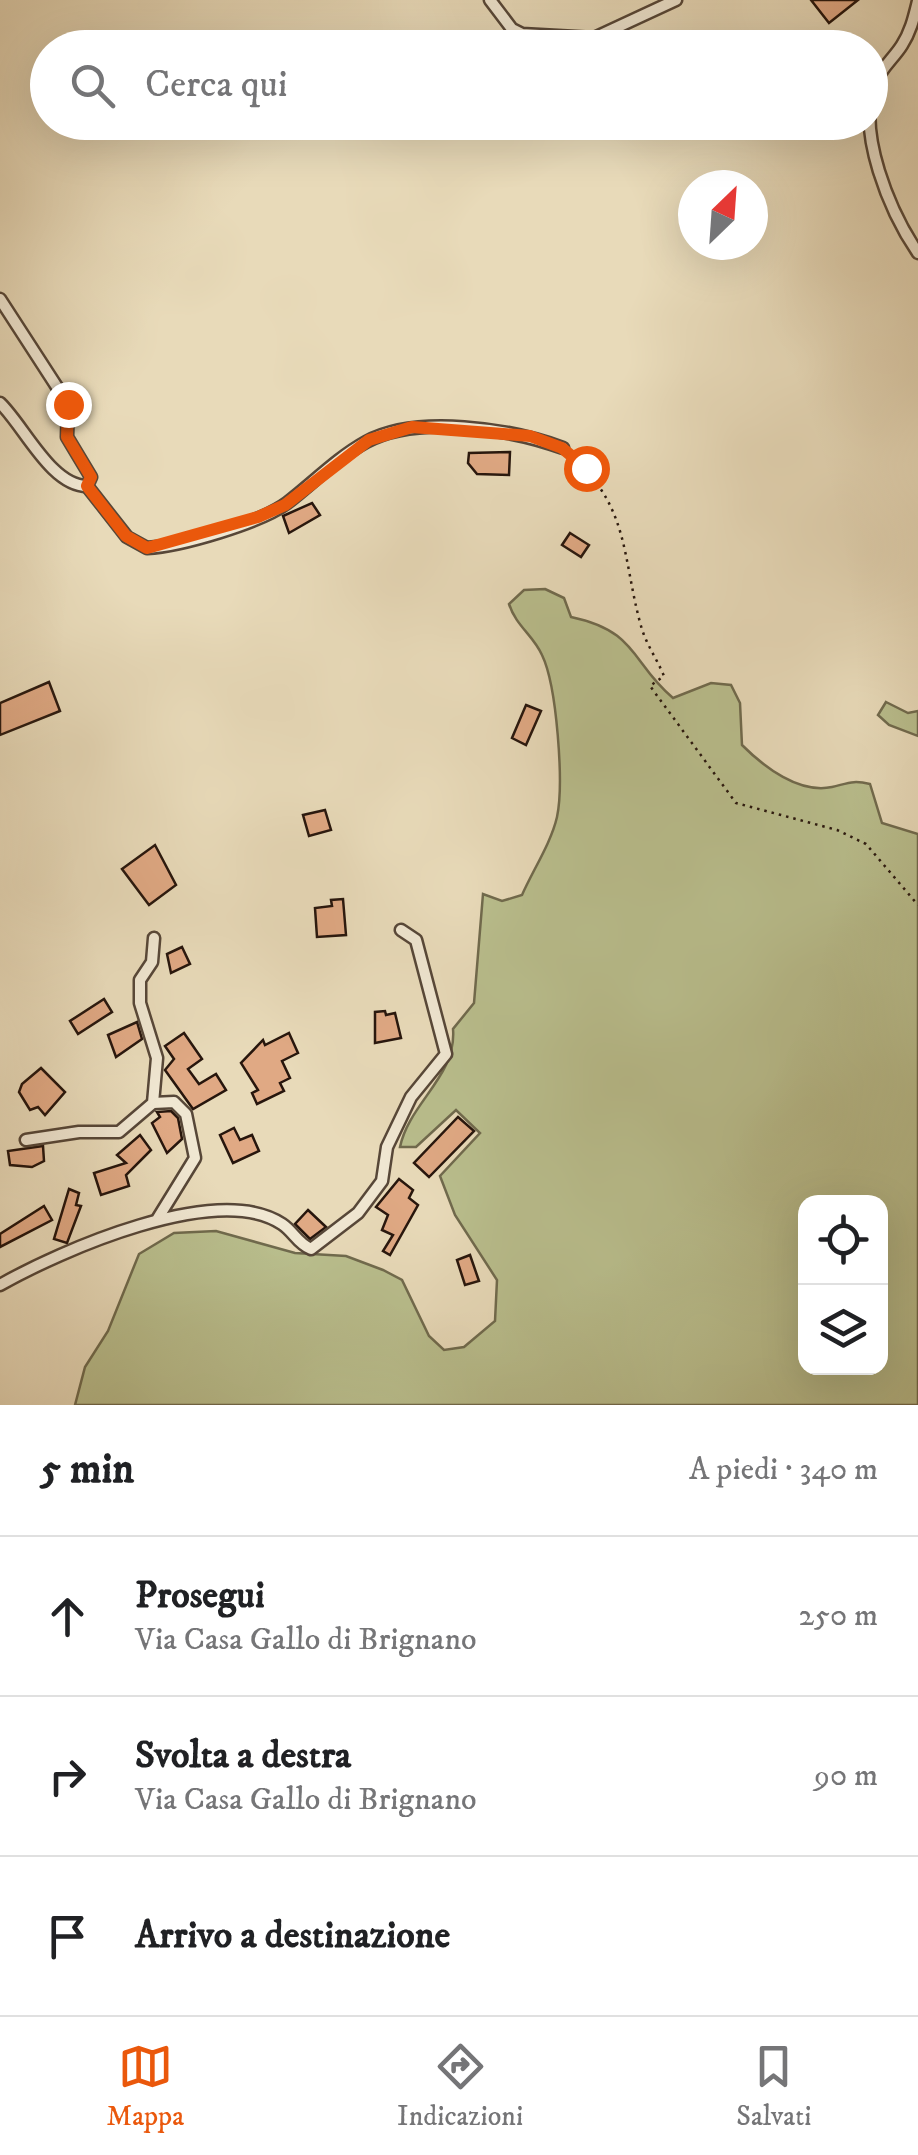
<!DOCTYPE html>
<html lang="it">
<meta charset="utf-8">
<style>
:root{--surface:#fff;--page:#f2f2f2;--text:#202124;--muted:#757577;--line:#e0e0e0;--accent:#ea580c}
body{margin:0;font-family:"IM FELL DW Pica",serif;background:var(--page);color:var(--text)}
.controls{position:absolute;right:30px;bottom:30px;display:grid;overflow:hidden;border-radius:20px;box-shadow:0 10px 40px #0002}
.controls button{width:90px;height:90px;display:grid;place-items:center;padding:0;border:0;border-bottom:2px solid var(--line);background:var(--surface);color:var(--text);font:50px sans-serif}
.compass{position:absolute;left:678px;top:170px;width:90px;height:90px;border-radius:50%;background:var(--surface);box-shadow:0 10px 40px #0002;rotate:25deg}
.stop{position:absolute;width:30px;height:30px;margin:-22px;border:8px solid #ea580c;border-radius:50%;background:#fff}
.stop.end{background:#ea580c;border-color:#fff;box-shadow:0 2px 10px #0008}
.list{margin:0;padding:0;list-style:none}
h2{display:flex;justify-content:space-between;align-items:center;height:130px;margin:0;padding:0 40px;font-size:42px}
h2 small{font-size:32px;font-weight:400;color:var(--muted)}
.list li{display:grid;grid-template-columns:65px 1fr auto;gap:30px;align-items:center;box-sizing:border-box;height:160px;padding:0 40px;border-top:2px solid var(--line)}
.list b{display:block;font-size:38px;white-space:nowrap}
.list p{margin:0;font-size:32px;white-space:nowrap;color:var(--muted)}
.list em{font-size:32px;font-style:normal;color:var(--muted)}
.icon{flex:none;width:55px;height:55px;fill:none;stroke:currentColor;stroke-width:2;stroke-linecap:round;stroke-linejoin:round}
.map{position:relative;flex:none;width:918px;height:1405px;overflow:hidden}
.search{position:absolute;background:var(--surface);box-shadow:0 10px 40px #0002;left:30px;right:30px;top:30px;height:110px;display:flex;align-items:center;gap:25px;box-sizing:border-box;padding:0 35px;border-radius:55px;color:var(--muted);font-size:38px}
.sheet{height:610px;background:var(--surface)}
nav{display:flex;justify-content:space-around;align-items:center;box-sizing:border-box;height:140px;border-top:2px solid var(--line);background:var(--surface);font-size:28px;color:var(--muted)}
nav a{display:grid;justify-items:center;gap:5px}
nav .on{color:var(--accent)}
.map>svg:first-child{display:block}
</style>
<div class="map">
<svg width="918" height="1405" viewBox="0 0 918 1405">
<rect width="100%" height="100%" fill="#e8dab9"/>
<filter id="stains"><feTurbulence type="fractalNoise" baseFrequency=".002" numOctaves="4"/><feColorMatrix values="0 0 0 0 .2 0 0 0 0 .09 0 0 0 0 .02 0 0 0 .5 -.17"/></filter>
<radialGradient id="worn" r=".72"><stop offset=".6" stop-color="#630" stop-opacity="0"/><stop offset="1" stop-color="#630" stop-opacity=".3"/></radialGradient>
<g fill="#b9be8d" stroke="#706a4d" stroke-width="2.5" fill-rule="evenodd">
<path d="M545,589L564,598L571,617C638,631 631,663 673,698L711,683L731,685L740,703L742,745C764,767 799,794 832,787C849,783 853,780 870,784L882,823L918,834V1405H75L85,1367L108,1331L139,1254L174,1233L216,1231L295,1253L346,1256L383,1270L402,1280L429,1336L444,1350L464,1347L495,1321L497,1280L455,1215L440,1176L480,1133L456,1110L416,1147H400C409,1103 457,1076 453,1029L474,1003L483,894L502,901L522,895C533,870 551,843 557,817C564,784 557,686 542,655C533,635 516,626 509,604L524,590ZM806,1202H880V1368H806Z"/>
<path d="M886,702L908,713L918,711V736L889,725L878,715Z"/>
</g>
<g fill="#e0a984" stroke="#27160d" stroke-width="2.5">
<path d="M811,0H858L829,23Z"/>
<path d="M510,452L509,475L477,474L468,463L469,453Z"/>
<path d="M312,503L320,515L289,533L283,516Z"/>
<path d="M570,533L589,545L581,557L562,545Z"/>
<path d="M49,682L60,711L0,735V703Z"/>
<path d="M526,705L541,711L526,745L512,738Z"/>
<path d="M325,810L331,830L309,836L303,815Z"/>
<path d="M155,845L176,885L149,905L122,869Z"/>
<path d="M343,899L346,935L317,937L315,908L332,906L331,900Z"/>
<path d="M182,947L190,964L171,973L167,954Z"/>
<path d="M104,999L112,1012L78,1034L70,1021Z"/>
<path d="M385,1011L386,1015L395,1013L401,1038L375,1043V1012Z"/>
<path d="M137,1022L142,1039L116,1057L108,1035Z"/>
<path d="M184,1033L202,1059L188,1069L199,1084L216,1074L226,1090L193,1109L165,1070L174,1059L165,1046Z"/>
<path d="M289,1033L298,1053L282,1061L290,1078L280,1083L284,1091L257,1104L252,1093L258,1090L241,1063L263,1040L265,1045Z"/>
<path d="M41,1068L65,1092L45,1115L38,1107L30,1110L19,1092L22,1084Z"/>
<path d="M171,1111L178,1118L182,1139L167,1153L152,1123L160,1117L157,1112Z"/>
<path d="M458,1117L474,1131L429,1177L414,1163Z"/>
<path d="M234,1128L240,1140L252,1135L259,1151L233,1163L220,1135Z"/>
<path d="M140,1135L151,1150L126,1175L129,1186L101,1195L94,1173L126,1163L117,1155Z"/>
<path d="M43,1146L44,1161L32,1167L10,1165L8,1151Z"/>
<path d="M399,1179L413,1190L409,1198L418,1205L390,1255L383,1251L393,1235L382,1230L388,1215L376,1207Z"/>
<path d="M69,1189L79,1193L76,1205L81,1206L67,1243L54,1239Z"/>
<path d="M44,1206L52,1220L0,1247V1234Z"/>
<path d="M308,1210L326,1227L310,1239L295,1224Z"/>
<path d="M470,1255L479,1281L465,1285L457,1260Z"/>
</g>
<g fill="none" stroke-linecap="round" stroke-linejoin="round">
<g stroke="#574738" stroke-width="15">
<g id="minor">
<path d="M490,0L512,29L522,34L594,38L676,0"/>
<path d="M918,1C914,17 911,31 902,45C894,58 881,68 875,83C856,132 890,212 918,253"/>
<path d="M0,299L68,404L67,437L91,477L87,486L127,537L147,548C181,546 260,523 287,503C313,483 337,458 366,442C417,414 511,429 563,448"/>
<path d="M0,403C24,426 51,486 87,486"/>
<path d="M153,1103L174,1102L186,1114L195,1158L158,1218"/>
<path d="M26,1140L79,1132H119L153,1103L157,1058L140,1003V980L152,962L154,938"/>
<path d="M0,1285C60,1251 217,1181 282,1224C294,1232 297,1243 311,1249L358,1213L382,1181L387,1147L411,1097L446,1054L416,940L401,930"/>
</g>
</g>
<path stroke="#27160d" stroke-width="2.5" stroke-dasharray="2.5 5" stroke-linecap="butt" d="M571,456C630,507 622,558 641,626C646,644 657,659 664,676L650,686L736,803L837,830L866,844L918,905"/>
<use href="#minor" stroke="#f0e7d2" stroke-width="10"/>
</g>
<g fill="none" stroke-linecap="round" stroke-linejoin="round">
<path stroke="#ea580c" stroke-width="12" d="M68,404L67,437L91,477L87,486L126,536L147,548L258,517L285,505L369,440L412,427L530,436L562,448L586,468"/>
</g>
<rect width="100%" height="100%" filter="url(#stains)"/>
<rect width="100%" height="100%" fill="url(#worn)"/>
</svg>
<div class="controls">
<button><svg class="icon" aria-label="locate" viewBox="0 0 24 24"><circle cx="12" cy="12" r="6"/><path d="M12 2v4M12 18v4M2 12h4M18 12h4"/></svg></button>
<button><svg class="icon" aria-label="layers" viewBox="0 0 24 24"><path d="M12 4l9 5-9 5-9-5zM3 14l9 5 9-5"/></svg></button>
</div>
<svg class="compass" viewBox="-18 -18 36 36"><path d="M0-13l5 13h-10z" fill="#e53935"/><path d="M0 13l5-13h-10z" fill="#757577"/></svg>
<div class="stop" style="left:586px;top:468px"></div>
<div class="stop end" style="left:68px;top:404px"></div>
<div class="search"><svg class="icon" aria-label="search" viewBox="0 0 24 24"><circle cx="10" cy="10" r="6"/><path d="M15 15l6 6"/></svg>Cerca qui</div>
</div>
<section class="sheet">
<h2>5 min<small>A piedi · 340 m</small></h2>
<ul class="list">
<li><svg class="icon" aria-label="ahead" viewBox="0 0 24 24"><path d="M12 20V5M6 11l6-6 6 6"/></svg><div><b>Prosegui</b><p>Via Casa Gallo di Brignano</p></div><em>250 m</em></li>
<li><svg class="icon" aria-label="right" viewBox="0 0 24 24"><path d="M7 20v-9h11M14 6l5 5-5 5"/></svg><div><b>Svolta a destra</b><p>Via Casa Gallo di Brignano</p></div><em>90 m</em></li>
<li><svg class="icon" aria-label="arrive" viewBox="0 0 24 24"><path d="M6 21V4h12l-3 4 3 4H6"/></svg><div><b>Arrivo a destinazione</b></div></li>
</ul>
</section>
<nav>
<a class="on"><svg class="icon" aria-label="map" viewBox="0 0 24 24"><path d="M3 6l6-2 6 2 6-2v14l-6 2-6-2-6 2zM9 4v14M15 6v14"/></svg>Mappa</a>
<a><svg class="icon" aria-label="directions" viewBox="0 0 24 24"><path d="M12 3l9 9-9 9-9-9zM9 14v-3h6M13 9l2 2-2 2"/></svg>Indicazioni</a>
<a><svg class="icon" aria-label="saved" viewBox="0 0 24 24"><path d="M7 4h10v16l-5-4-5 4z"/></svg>Salvati</a>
</nav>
